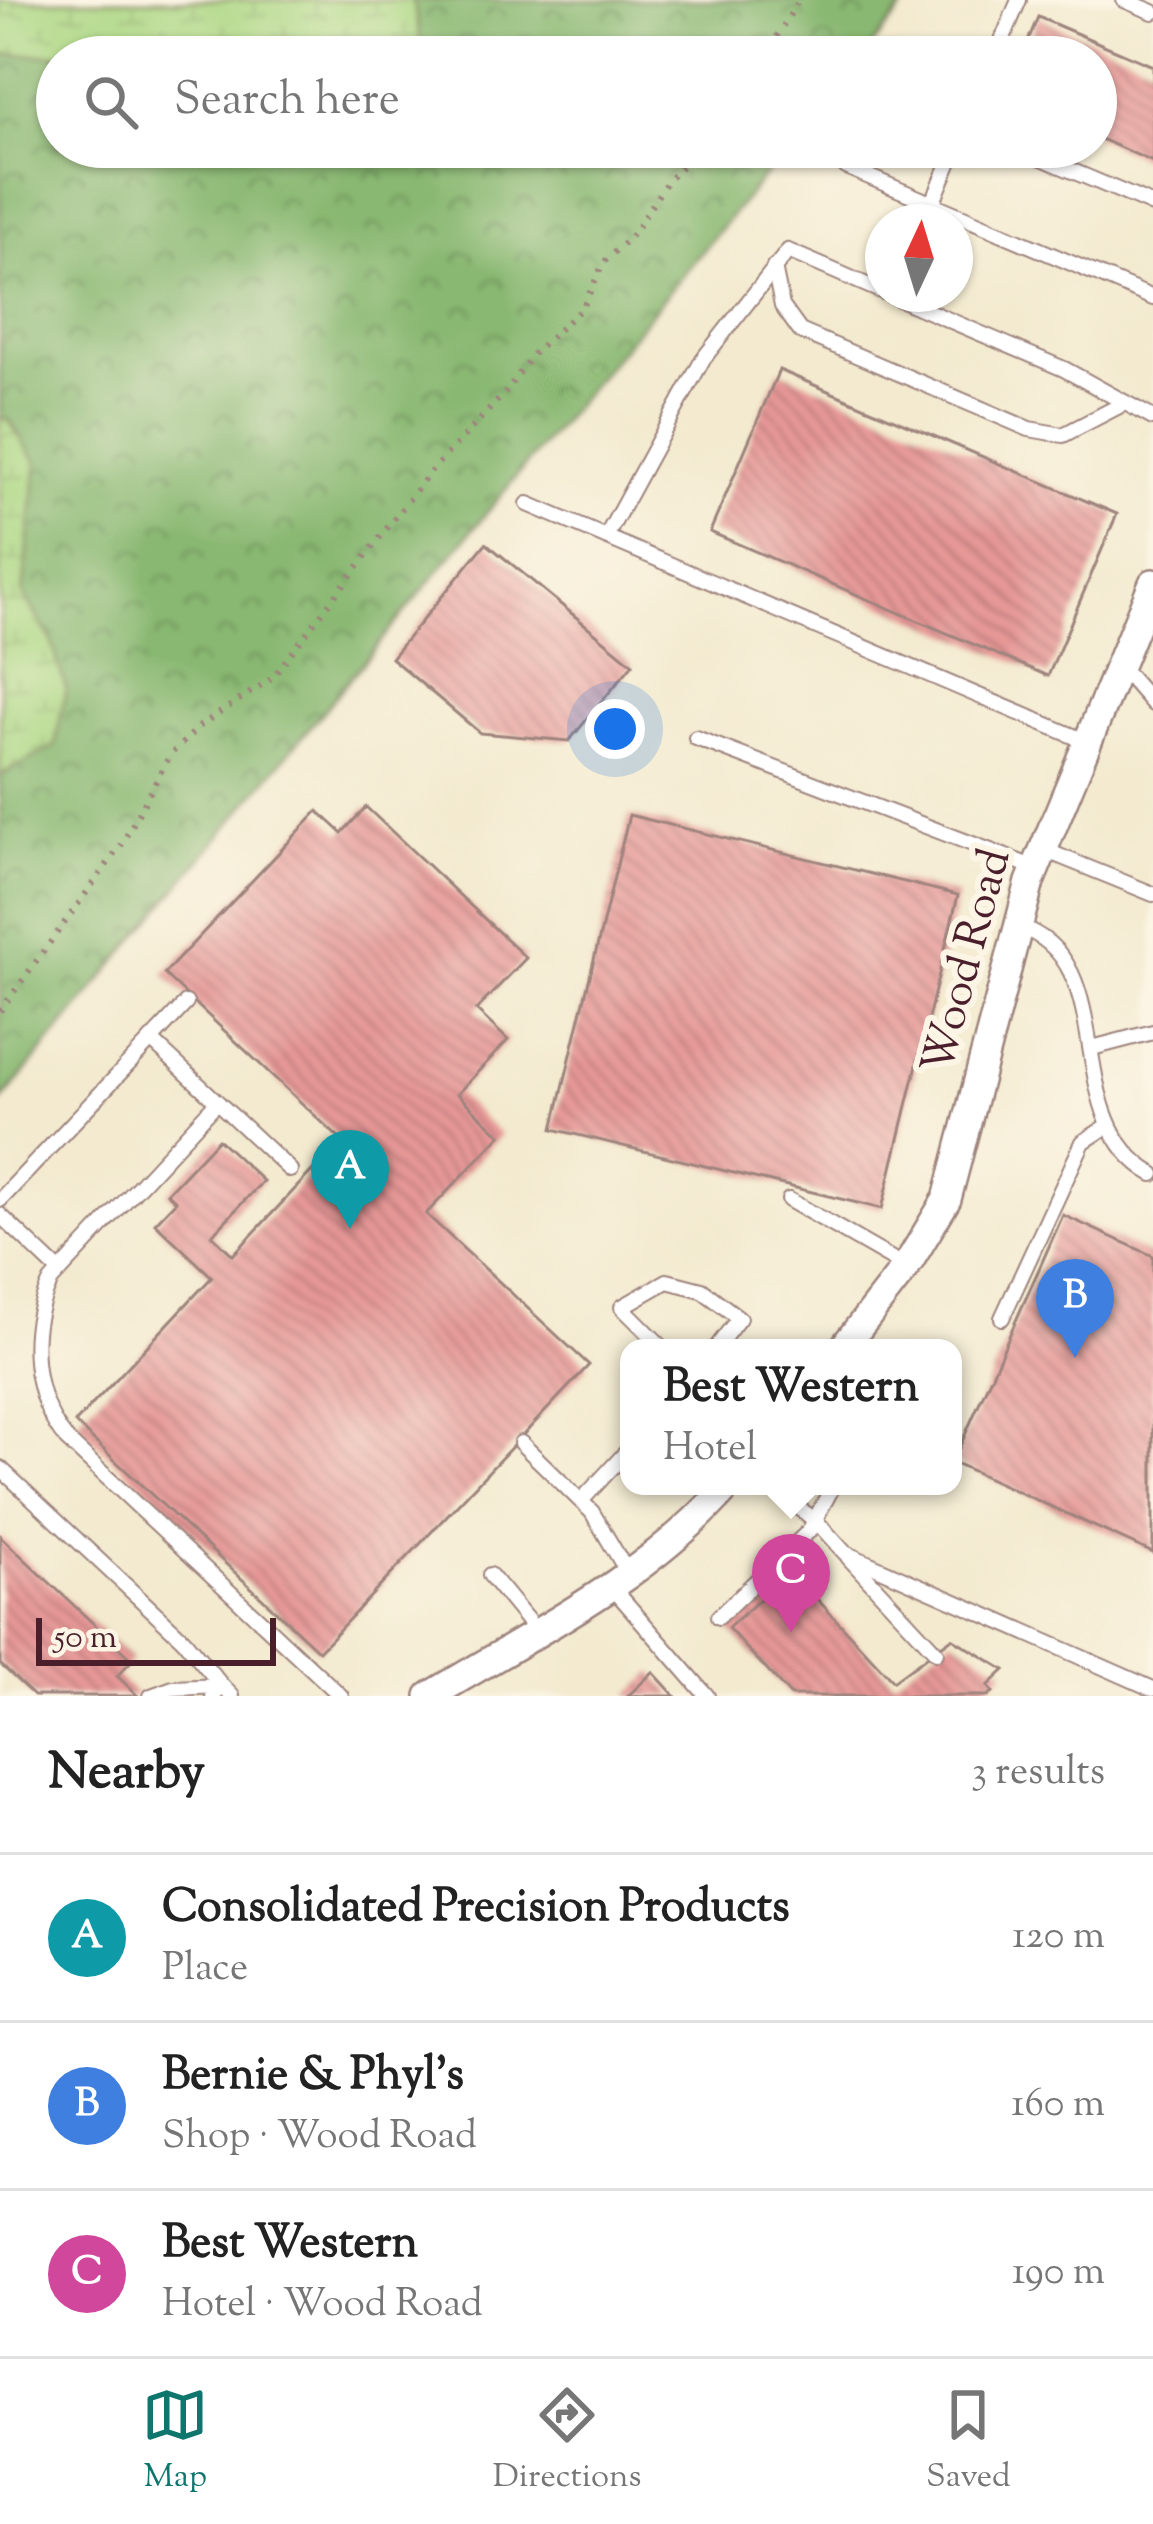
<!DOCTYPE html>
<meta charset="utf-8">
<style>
:root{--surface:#fff;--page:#f2f2f2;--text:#222;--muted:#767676;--line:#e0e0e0;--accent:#0f766e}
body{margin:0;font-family:"Sorts Mill Goudy",serif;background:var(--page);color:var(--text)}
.compass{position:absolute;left:865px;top:204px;width:108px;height:108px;border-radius:50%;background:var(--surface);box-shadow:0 3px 9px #0004;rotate:4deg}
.scale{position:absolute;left:36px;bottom:30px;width:240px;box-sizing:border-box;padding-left:12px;border:6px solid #4a1f2b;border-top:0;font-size:33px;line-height:42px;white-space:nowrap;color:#4a1f2b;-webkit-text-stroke:9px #fcf5e5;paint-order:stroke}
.you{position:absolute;left:615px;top:729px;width:42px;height:42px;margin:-30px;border:9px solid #fff;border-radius:50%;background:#1a73e8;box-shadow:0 0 0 18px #1a73e833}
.badge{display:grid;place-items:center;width:78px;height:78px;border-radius:50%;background:var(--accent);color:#fff;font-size:39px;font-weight:700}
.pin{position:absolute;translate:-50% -99px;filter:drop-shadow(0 3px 6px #0008)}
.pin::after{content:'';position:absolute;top:63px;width:42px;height:36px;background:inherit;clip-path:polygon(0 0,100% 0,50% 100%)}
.popup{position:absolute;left:620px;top:1339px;width:342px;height:156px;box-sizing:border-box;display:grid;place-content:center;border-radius:24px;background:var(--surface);filter:drop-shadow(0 3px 9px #0005);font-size:39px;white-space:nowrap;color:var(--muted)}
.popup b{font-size:45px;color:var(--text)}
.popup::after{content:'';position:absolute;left:50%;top:100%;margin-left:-24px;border:24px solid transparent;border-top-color:var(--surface)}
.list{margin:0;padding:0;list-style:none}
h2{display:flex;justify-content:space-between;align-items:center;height:156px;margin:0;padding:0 48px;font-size:51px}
h2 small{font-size:39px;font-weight:400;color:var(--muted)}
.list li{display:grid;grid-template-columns:78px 1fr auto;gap:36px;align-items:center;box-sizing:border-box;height:168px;padding:0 48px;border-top:3px solid var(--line)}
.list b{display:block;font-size:45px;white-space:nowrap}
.list p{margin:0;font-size:39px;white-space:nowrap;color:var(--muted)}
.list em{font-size:39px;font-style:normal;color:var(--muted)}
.icon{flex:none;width:66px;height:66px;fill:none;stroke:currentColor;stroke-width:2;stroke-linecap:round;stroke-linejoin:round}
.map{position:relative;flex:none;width:1153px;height:1696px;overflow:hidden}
.search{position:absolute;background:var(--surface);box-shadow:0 3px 9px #0004;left:36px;right:36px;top:36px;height:132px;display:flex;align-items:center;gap:30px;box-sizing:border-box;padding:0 42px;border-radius:66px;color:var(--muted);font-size:45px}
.sheet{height:660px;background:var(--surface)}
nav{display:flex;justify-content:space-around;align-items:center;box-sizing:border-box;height:168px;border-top:3px solid var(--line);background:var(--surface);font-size:33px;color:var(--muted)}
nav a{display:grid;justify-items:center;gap:6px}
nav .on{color:var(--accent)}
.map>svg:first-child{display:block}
</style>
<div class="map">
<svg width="1153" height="1696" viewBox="0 0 1153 1696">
<defs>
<pattern id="forest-crowns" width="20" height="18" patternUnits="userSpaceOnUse" patternTransform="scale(3)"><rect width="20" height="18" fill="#88b871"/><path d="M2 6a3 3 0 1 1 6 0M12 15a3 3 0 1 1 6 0" fill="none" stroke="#71955d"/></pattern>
<pattern id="wetland-marsh" width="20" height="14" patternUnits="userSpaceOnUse" patternTransform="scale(3)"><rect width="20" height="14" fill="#abd783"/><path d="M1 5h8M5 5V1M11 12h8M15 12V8" fill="none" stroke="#95b871"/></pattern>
<pattern id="building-back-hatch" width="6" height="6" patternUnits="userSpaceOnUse" patternTransform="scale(3)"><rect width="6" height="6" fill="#e69897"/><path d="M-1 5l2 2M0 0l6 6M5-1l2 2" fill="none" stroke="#bc7b7b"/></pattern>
</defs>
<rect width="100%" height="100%" fill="#fcf5e5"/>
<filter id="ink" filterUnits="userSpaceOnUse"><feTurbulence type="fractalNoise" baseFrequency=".00833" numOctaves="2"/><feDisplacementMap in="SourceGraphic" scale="24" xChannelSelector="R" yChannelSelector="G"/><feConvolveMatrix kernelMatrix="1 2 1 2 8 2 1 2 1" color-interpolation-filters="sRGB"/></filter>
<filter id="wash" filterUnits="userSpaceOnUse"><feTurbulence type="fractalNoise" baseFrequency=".004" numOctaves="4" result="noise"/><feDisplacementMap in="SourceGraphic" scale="48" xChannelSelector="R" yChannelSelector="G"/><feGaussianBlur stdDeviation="2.7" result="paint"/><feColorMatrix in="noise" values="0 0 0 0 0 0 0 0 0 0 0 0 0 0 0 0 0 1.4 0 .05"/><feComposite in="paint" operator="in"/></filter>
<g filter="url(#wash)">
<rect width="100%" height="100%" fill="#f3eacf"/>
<g fill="url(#forest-crowns)" stroke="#696c4e" stroke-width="3">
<path d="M413,0H910L863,57H424Z"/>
<path d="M112,52L203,57H57V147H788L0,1103V776L51,640L23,594L37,463L9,419L0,418V54Z"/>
</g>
<g fill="url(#wetland-marsh)" stroke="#7a7b57" stroke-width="3">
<path d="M0,0H413L424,57L0,54Z"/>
<path d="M0,418L8,419L37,463L23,593L51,640L66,688L55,746L0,776Z"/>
</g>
<g id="blocks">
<g fill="url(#building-back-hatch)">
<path d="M1038,17L1153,66V162L1096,137V57H1021Z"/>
<path d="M779,370L1117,514L1048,676L710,532Z"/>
<path d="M486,543L633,664L569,741L480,733L391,658Z"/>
<path d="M366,807L526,958L476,1010L508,1040L457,1094L501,1135L426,1214L589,1365L319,1651L75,1423L212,1277L155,1223L176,1201L167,1193L218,1139L263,1181L212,1235L233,1255L341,1140L164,974L318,811L342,833Z"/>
<path d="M629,815L958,895L882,1209L553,1129Z"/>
<path d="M1063,1215L1153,1256V1553L953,1462Z"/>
<path d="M0,1536L132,1660L117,1676L138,1696H34L0,1664Z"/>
<path d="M791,1571L893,1681L952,1638L1005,1670L988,1686L993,1692L988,1696H791L728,1628Z"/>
<path d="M653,1672L675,1696H628Z"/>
</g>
</g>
</g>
<g filter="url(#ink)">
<use href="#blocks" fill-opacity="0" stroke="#9e847d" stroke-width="3"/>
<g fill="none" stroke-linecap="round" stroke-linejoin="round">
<g stroke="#9e847d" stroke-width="18">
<g id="lane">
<path d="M1124,0L1153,12"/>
<path d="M995,57L1019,0"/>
<path d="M1016,147L1153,205"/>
<path d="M846,167L1153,298"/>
<path d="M932,204L956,147"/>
<path d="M774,267L782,306L800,331L1029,429L1063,435L1121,405"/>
<path d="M888,294L1064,369L1153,418"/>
<path d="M528,504L1085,741"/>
<path d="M606,537L703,359L788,251L883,292"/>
<path d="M1118,664L1153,704"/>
<path d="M696,738L1035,868"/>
<path d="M1042,849L1153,894"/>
<path d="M1017,926C1125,959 1056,1119 1153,1174"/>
<path d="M151,1040L290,1170"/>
<path d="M1092,1048L1153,1032"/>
<path d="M217,1102L51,1281C26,1330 31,1397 67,1440L341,1696"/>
<path d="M0,1200L186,1003"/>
<path d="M789,1200L906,1267"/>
<path d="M0,1215L58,1270"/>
<path d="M1002,1318L1083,1142L1106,1127"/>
<path d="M663,1348L622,1307L667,1281L702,1290L739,1318L716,1348"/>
<path d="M521,1443L592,1512L629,1575"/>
<path d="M0,1468L183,1639L222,1686L213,1696"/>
<path d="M769,1486L816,1521L845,1553L1153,1689"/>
<path d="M582,1500L629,1449"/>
<path d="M848,1557L936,1652"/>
<path d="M490,1575L537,1632"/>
<path d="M612,1587L707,1696"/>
<path d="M718,1617L809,1531L833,1486"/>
<path d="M151,1696L173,1688L222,1686L232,1696"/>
</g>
</g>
<g stroke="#9e847d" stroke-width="32">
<g id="street">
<path d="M843,1348L906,1267L947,1199L1030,882L1153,583"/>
<path d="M430,1696C534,1633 646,1579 728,1486"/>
</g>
</g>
<g stroke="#9e847d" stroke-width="6" stroke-dasharray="3 9" stroke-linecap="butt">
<path d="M764,57L799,0"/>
<path d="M0,1011L122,844L170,755L200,726L272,678L431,471L505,393L533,354L583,307L604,262L633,234L666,183L699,147"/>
</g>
<use href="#lane" stroke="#fff" stroke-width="14"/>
<use href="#street" stroke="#fff" stroke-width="27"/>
</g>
</g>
<g text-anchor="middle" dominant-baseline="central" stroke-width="12" stroke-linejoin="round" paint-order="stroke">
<g font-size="45" fill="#4a1f2b" stroke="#fcf5e5">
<text transform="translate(969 962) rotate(-75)">Wood Road</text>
</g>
</g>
</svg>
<svg class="compass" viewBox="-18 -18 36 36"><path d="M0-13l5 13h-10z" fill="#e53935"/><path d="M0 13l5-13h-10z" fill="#767676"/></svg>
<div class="scale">50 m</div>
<div class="you"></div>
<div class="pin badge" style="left:350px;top:1229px;background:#0f9aa8">A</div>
<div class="pin badge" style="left:1075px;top:1358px;background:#3f7fe0">B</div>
<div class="pin badge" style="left:791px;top:1633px;background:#d1479c">C</div>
<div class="popup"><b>Best Western</b>Hotel</div>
<div class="search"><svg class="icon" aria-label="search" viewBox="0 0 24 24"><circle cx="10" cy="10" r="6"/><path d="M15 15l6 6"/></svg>Search here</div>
</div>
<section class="sheet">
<h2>Nearby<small>3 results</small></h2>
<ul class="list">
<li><span class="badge" style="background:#0f9aa8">A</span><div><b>Consolidated Precision Products</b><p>Place</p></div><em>120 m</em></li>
<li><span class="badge" style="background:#3f7fe0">B</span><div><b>Bernie &amp; Phyl's</b><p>Shop · Wood Road</p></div><em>160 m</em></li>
<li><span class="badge" style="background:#d1479c">C</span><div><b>Best Western</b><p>Hotel · Wood Road</p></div><em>190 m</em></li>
</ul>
</section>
<nav>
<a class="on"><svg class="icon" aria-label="map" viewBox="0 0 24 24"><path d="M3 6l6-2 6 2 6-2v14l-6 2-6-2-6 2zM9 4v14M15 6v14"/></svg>Map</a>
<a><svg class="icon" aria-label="directions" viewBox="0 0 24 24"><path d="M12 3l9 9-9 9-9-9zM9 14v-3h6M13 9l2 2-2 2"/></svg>Directions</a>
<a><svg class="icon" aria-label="saved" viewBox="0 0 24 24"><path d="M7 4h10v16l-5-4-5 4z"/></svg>Saved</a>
</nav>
